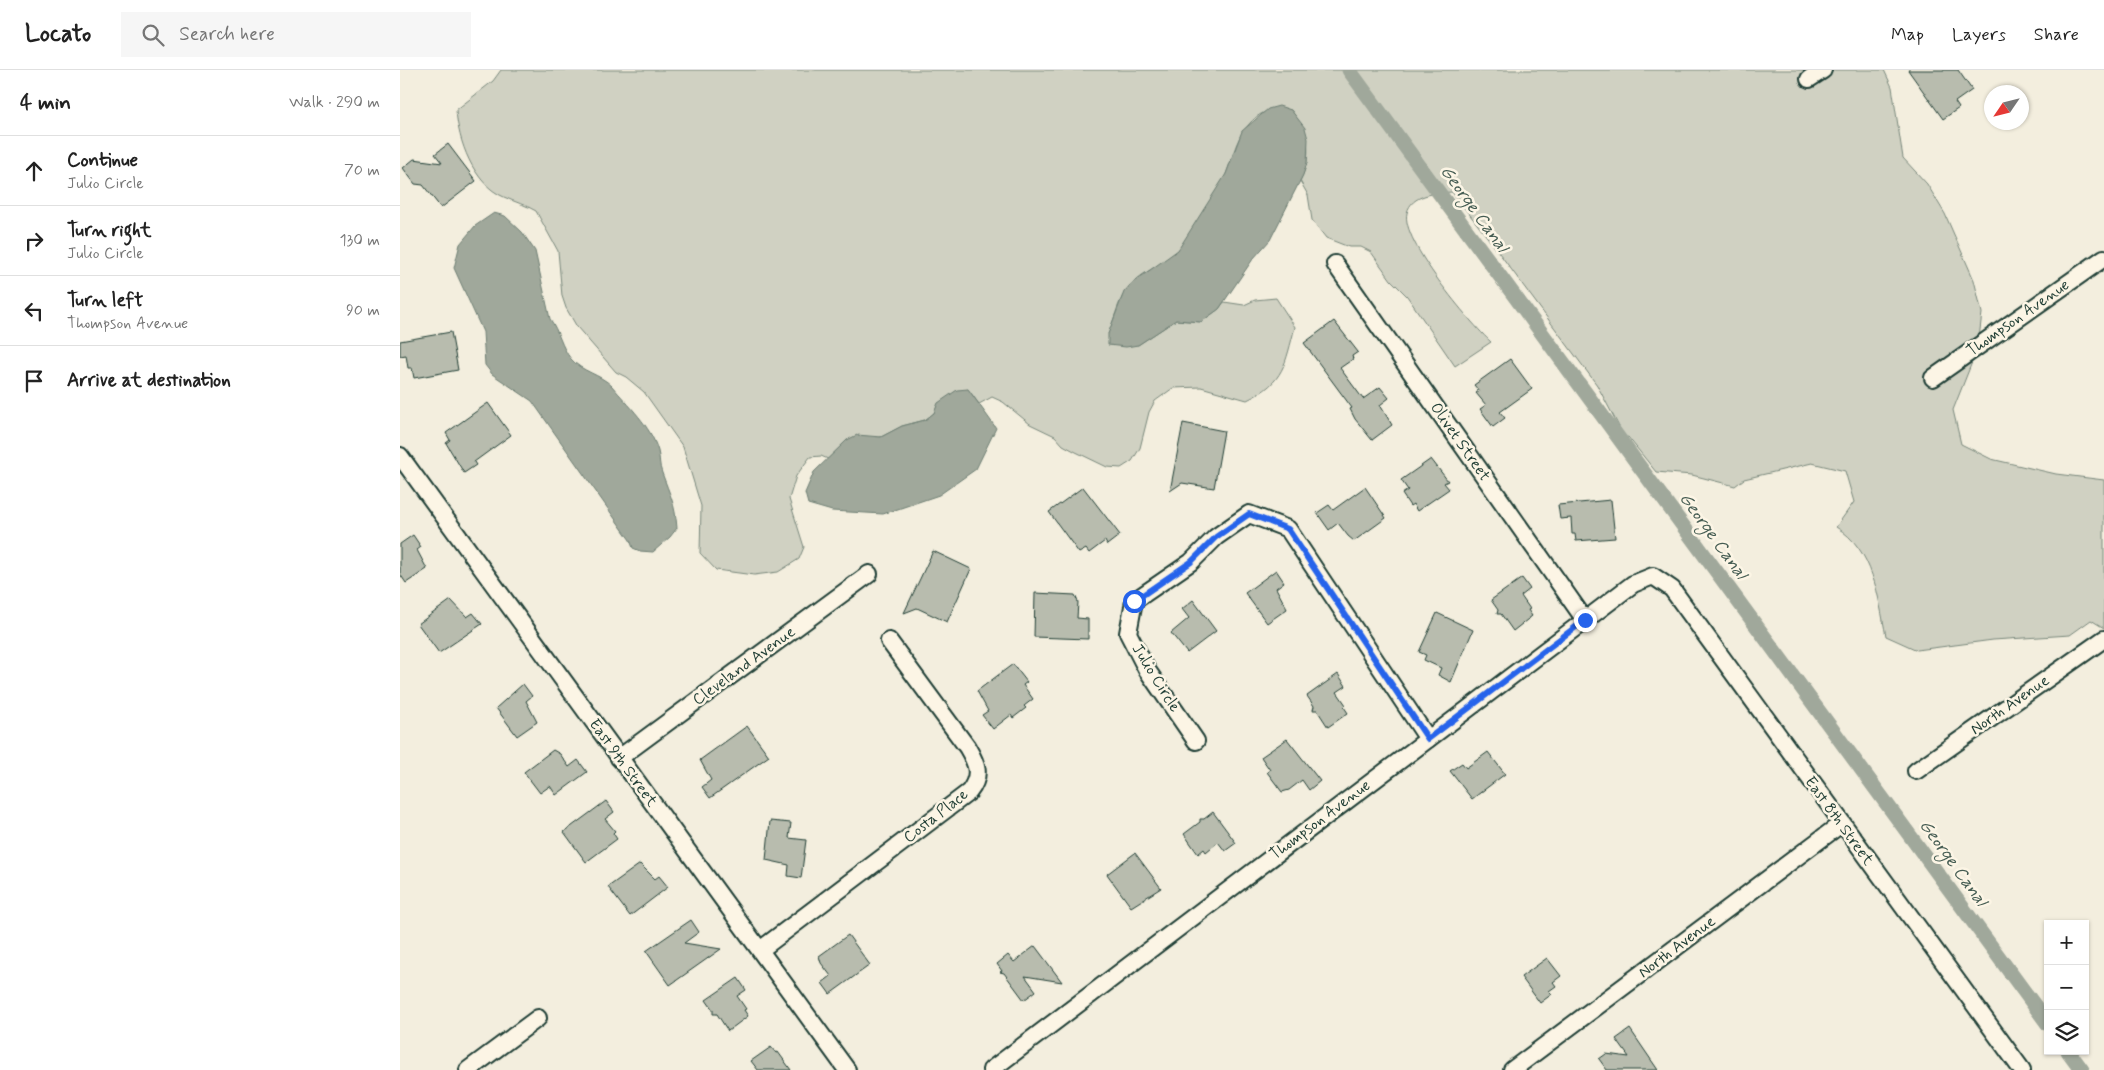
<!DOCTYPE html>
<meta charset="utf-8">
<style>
:root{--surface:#fff;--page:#f6f6f6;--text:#222;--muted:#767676;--line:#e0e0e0}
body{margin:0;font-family:Mynerve,sans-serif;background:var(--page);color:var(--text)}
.controls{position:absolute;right:15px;bottom:15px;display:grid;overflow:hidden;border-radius:0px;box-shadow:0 1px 4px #0004}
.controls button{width:45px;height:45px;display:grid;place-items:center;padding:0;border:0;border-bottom:1px solid var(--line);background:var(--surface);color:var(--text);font:25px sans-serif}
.compass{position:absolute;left:1584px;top:15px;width:45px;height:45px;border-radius:50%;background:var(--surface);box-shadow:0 1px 4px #0004;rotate:235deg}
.stop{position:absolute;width:15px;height:15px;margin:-11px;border:4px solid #2563eb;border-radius:50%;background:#fff}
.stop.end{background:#2563eb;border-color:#fff;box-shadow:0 1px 5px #0008}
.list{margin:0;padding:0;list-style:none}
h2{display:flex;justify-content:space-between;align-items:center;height:65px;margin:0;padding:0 20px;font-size:21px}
h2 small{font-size:16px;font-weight:400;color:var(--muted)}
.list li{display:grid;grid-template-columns:32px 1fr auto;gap:15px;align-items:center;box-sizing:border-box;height:70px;padding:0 20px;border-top:1px solid var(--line)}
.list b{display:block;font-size:19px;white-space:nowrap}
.list p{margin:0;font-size:16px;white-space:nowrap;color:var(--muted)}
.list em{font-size:16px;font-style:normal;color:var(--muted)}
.icon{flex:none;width:28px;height:28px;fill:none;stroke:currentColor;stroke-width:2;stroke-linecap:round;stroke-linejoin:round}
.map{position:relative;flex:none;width:1704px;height:1000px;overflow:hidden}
header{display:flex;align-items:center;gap:30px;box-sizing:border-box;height:70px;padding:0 25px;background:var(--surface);border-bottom:1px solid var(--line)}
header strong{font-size:24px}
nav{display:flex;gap:28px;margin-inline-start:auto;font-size:18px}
.search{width:350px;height:45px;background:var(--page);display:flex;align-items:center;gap:12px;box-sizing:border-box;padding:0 18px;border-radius:0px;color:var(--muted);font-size:19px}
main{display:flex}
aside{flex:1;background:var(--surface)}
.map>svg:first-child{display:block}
</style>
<header>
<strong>Locato</strong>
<div class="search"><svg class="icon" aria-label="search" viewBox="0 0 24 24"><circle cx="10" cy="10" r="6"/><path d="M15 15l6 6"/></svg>Search here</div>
<nav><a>Map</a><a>Layers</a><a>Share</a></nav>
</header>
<main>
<aside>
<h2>4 min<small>Walk · 290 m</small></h2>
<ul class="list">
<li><svg class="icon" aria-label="ahead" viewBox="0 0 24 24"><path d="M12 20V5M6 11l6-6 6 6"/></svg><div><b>Continue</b><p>Julio Circle</p></div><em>70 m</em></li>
<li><svg class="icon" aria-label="right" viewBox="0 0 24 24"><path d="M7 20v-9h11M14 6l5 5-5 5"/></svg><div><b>Turn right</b><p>Julio Circle</p></div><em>130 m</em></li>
<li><svg class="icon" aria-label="left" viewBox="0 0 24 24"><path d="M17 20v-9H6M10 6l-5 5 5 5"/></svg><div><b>Turn left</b><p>Thompson Avenue</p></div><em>90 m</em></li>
<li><svg class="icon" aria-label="arrive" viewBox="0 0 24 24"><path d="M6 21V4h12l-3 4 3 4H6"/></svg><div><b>Arrive at destination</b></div></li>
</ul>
</aside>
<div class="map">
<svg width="1704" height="1000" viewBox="0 0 1704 1000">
<rect width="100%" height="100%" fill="#f3eede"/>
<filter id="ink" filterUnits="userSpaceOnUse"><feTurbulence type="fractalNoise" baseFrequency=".02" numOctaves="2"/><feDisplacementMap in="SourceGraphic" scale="10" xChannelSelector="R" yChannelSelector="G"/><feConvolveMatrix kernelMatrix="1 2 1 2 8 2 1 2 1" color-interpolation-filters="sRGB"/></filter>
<g filter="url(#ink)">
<path fill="#d0d1c2" stroke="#78877b" d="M101,0H1484L1492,17L1503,88L1527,114L1545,144L1574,210L1582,243L1578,277L1553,340L1561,374L1591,389L1656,404L1704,410V558L1691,550L1670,565L1593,570L1517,580L1486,566C1478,527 1474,480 1436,457L1454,432L1445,401L1412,393L1344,409L1335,416L1292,405L1256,402L1228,367L1225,368L1197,315L1088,168L1052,122C1036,123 1011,124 1007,143C1000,170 1071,254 1091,272L1055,296L1007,226L991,210L971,182L961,177H949L926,168L912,150L908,125L900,111C914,83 908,63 891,40C873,39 863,39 850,53C834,68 832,95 821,115C809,135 794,161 779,179C764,196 737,202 725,222C717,234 714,251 708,264L738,275L776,250L801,252L819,239L824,232L844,235L855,230L876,228L895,257C885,293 885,312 847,330L801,317L773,318L755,331L749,342L740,378L732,391L721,398L707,397L676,382L663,375L655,366L630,354L603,332L592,327L579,334L568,319L539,333L534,343L525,350L502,356L481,367L447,370L428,389L421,386L410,387L396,406L389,429L404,477L399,489L378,502L354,505L316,500L300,483L301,436L283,377L244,322L226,307L216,302L177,257L166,238L162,226L158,181L136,141C126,135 115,132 104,127C73,114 58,70 56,40L93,11Z"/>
<g fill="#a0a89b" stroke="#6c7d72">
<path d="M879,36L891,40L905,58L908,69L907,93L903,105L870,170L853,189L819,239L801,252L776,250L738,275L726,277L708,275V264L724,222L732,213L778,180L826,104L842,61L868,39Z"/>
<path d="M94,143L105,146L122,162L135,181L150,249C159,261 161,277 171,289C182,302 200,304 212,316C228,335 251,356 258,381C260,388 259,396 262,403C270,425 275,433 277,458L270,467L253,482L240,481L233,478L230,470L132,331L92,304L85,295L83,262L54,198L60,174L75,156Z"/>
<path d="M568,319L596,358L576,399L539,425L483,444L432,441L408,434L405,423L414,402L447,370L457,365L481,367L502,356L525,350L534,343L538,333L557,320Z"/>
</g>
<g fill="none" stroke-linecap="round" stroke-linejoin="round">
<g stroke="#a0a89b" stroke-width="15">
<path d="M949,0L1648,954"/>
<path d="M1668,981L1682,1000"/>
</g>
</g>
<g fill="#b8bcae" stroke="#1f3d34">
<path d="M1508,0H1558L1572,20L1555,32L1559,38L1543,49Z"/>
<path d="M48,74L76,111L41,138L23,115L15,114L3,98L14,89L42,93L35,84Z"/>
<path d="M934,251L958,282L952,286L953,289L940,298L963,329L980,317L989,328L980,335L992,355L972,370L955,349L950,339L952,338L904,273Z"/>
<path d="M51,262L58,300L14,308L12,298H8L6,285L0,286V271Z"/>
<path d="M1110,289L1132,319L1100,342L1105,348L1093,357L1080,339L1086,335L1076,323L1079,321L1074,315Z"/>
<path d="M88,333L111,365L74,392L76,395L64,403L46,373L50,370L46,363Z"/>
<path d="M783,353L824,361L814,418L782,413L770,421Z"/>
<path d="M1031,389L1048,411L1044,413L1049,419L1017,441L1013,434L1010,436L1002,424L1008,420L1001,410Z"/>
<path d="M683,417L720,465L707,475L705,471L689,483L686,479L679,483L649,442Z"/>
<path d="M965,417L986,448L954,471L948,466L938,453L929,460L917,443L929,435L933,440Z"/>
<path d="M1211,430L1215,468L1176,471L1175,464H1172L1171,448L1160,449L1158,435Z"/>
<path d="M13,465L21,477L17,480L27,499L6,513L0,504V474Z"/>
<path d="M533,481L571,499L547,552L517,538L504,543Z"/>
<path d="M876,500L884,512L876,518L887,539L867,553L845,523Z"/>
<path d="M1122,508L1130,519L1121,526L1130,539L1128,540L1132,546L1113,561L1101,544H1097L1098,540L1091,530Z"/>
<path d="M635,523L675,525L678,532L677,548L688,549V569L634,567Z"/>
<path d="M51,530L67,547L73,543L82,554L39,583L18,554Z"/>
<path d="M793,530L816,561L787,583L771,563L789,548L782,539Z"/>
<path d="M1037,543L1073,560L1051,612L1038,605L1041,598L1024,590L1026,585L1019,582Z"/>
<path d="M613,594L627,612L623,615L633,629L624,636L626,638L613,648L611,645L593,659L582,645L588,641L577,621Z"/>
<path d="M938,604L946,616L937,622L946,635L944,637L948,643L928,657L917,640H913L914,636L907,626Z"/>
<path d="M123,614L132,626L126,631L137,652L117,666L96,638Z"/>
<path d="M347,656L369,686L310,728L302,717L311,710L300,690Z"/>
<path d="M887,669L920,711L909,720L902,710L889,720L882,722L867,702L870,700L861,687Z"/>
<path d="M153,680L160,684L169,697L178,690L187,702L156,725L150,716L140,723L124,702Z"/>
<path d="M1088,682L1105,704L1072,729L1050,701L1062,693L1066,698Z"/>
<path d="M206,731L214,742L205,749L215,761L213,763L217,769L186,792L164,762Z"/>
<path d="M813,742L836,773L825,781L818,772L806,782L804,779L798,784L784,764L800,752V749H804Z"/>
<path d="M370,751L391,753L389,768L406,770L401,808L388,806L389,795L366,790Z"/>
<path d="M735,783L761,818L731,837L707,804Z"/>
<path d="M240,794L255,809L259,806L268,817L230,846L208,817Z"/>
<path d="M291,850L299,862L284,873L321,879L270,915L246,881Z"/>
<path d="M448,865L470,895L430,924L422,913L431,906L421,893L419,886Z"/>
<path d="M635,876L662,912L625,906L636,921L624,930L604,903L600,902L602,901L597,894L608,885L614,892Z"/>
<path d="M1147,888L1161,906L1153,912L1156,916L1149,921L1152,924L1140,933L1121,907Z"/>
<path d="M338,908L346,920L337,926L346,939L344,940L348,946L328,961L317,944H313V940L306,930Z"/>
<path d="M1230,959L1258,1000H1207L1199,989L1206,984L1229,987L1216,969Z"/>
<path d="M371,977L376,983L378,982L391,1000H358L351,991Z"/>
</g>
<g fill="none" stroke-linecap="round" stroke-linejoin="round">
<g stroke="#1f3d34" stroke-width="20">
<g id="minor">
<path d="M1409,9L1423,0"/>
<path d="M935,194L1185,550"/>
<path d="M1533,308L1704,188"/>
<path d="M0,386L447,1000"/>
<path d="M796,671L747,600L728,563L734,531L791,492L816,467L849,444L888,459L1028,669"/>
<path d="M219,688L469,504"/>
<path d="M1516,701L1704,569"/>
<path d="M360,880L569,722C582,705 577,694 567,677L489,571"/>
<path d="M68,1000L138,948"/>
<path d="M591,1000L1233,514L1253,506L1272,519L1622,1000"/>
<path d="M1112,1000L1441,754"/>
</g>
</g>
<use href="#minor" stroke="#fcf5e5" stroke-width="16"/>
</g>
</g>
<g fill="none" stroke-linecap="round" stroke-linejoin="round" filter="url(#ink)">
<path stroke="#2563eb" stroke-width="6" d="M734,531L791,492L816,467L849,444L888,459L1028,669L1185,550"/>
</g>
<g text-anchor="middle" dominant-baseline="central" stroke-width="5" stroke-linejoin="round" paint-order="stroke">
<g font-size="16" fill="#1f3d34" stroke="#fcf5e5">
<text transform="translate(1618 248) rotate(-35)">Thompson Avenue</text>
<text transform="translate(1060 372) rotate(55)">Olivet Street</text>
<text transform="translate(344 596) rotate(-36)">Cleveland Avenue</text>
<text transform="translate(756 608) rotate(58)">Julio Circle</text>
<text transform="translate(1610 635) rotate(-35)">North Avenue</text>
<text transform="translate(223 693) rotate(54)">East 9th Street</text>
<text transform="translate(536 746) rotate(-38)">Costa Place</text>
<text transform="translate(920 750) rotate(-37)">Thompson Avenue</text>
<text transform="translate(1439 751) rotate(54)">East 8th Street</text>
<text transform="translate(1277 877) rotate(-37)">North Avenue</text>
</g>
<g font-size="18" font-style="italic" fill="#465d53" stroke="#fcf5e5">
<text transform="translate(1074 139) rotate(54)">George Canal</text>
<text transform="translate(1313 466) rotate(54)">George Canal</text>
<text transform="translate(1553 793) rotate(54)">George Canal</text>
</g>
</g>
</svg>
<div class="controls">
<button>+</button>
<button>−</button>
<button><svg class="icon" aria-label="layers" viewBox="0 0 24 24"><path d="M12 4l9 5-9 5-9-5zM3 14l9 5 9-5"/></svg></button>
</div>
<svg class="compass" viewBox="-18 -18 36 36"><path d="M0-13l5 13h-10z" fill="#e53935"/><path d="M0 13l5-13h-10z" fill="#767676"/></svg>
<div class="stop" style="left:734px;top:531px"></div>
<div class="stop end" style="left:1185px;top:550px"></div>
</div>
</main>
